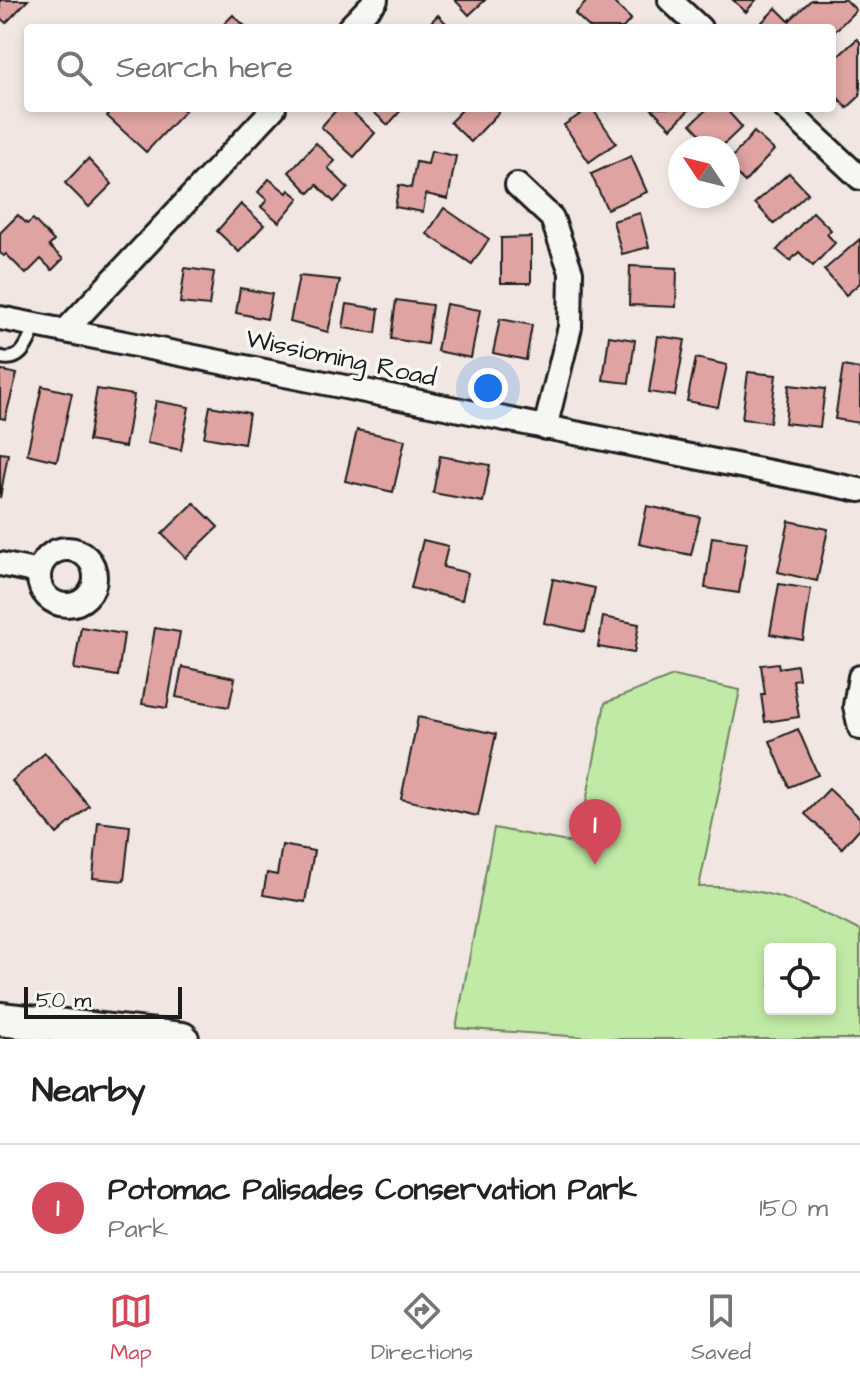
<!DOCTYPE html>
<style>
:root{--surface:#fff;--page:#f6f6f6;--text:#222;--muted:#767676;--line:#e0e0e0;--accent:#d1495b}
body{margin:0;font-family:"Architects Daughter",sans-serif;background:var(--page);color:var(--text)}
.controls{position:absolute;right:24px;bottom:24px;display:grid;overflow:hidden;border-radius:8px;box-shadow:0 4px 12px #0003}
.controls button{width:72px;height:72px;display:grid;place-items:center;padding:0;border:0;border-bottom:2px solid var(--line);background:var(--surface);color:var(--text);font:40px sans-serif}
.compass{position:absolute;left:668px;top:136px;width:72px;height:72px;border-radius:50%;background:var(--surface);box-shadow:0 4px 12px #0003;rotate:305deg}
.scale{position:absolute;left:24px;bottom:20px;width:158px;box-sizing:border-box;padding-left:8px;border:4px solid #1c1c1c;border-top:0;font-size:22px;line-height:28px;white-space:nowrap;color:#1c1c1c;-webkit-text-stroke:6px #f6f6f2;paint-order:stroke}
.you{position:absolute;left:488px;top:388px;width:28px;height:28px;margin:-20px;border:6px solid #fff;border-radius:50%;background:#1a73e8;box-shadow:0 0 0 12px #1a73e833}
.badge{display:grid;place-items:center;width:52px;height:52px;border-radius:50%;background:var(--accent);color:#fff;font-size:26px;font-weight:700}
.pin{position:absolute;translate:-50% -66px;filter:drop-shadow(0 2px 4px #0008)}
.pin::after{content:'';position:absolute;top:42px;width:28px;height:24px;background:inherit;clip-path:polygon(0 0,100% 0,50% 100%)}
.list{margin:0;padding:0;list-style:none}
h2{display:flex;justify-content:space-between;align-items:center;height:104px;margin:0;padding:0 32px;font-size:34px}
h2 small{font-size:26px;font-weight:400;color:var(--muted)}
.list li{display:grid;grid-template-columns:52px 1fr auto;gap:24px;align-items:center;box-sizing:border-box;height:128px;padding:0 32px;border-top:2px solid var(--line)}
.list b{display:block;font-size:30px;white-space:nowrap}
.list p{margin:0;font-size:26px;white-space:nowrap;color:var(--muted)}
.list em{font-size:26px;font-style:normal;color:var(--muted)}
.icon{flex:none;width:44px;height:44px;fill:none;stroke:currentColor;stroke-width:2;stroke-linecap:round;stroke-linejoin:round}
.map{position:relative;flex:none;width:860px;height:1039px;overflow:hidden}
.search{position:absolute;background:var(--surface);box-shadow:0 4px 12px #0003;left:24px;right:24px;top:24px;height:88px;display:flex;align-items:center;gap:20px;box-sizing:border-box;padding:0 28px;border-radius:8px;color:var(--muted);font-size:30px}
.sheet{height:232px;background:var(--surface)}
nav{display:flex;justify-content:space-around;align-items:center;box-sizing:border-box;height:112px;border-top:2px solid var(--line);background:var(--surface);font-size:22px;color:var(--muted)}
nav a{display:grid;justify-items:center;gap:4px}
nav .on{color:var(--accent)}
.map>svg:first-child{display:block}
</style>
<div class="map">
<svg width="860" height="1039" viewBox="0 0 860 1039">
<rect width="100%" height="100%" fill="#f1e6e2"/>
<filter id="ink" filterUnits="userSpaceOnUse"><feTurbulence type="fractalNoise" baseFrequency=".0125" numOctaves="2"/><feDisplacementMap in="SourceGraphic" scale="16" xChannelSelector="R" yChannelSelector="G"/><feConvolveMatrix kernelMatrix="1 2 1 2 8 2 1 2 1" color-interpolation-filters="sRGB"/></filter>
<g filter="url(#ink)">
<path fill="#c1eaa6" stroke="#6e8361" stroke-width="2" fill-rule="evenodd" d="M673,676L740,690L699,887C755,884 812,905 860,931V1039H611L456,1028L494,828L578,844L605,703ZM770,949H830V1009H770Z"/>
<g fill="#dfa4a2" stroke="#1c1c1c" stroke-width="2">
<path d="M0,0H28L6,23L0,18Z"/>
<path d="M455,0H485L469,15Z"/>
<path d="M588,0H611L631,19L623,28H590L575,14Z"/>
<path d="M733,0H756L746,12Z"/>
<path d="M811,0H846L856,10L832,34V28H768L762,22L776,8L789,21Z"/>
<path d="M233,15L247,28H220Z"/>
<path d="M438,15L451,28H425Z"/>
<path d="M857,39L860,42V96L847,108L832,91V62Z"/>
<path d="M114,108H181L185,111L146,152L107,116Z"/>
<path d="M338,108H348L375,133L354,157L321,127Z"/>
<path d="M369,108H403L388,125Z"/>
<path d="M464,108H494L499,112L471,142L450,122Z"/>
<path d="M590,108H592L616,143L589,162L564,125Z"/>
<path d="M651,108H691L671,128Z"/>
<path d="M708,108H725L742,127L720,148H713L691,124Z"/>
<path d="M754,132L774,150L745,182L728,166V162Z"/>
<path d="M316,143L335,161L328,168L348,188L334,202L317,185L309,193L289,172Z"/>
<path d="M431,151L456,156L448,199L426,194L423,212L395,207L399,185L411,188L416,162L428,164Z"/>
<path d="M631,156L647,192L607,209L591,174Z"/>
<path d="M88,159L112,184L89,207L65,183Z"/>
<path d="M789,173L808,193L774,224L755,203Z"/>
<path d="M269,179L287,193L289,190L299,198L279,222L261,207L267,200L258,192Z"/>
<path d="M241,204L264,225L239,252L217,231Z"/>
<path d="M444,208L489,239L472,264L427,234Z"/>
<path d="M813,212L831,230L827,234L835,243L813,266L799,252L790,261L777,250Z"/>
<path d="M640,213L649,247L622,254L613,221Z"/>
<path d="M18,215L27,224L33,219L54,241L49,246L63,259L52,270L41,259L26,274L6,254L4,256L0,253V233Z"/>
<path d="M531,237V283H501V238Z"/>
<path d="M860,239V283L846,295L824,270Z"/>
<path d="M630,266L677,268L676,307L629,305Z"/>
<path d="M185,268L214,272L209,306L180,303Z"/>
<path d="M299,276L340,280L328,332L290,322Z"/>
<path d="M240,288L272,294L267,319L236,313Z"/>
<path d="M396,300L432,305L427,344L391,339Z"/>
<path d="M347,304L379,309L376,333L343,328Z"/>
<path d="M446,304L480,310L471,358L437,351Z"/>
<path d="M500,319L532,325L526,360L493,353Z"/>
<path d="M609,336L635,340L629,383L603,380Z"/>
<path d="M658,336L685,340L675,396L649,392Z"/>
<path d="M696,358L727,365L718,407L687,401Z"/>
<path d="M843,366L860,369V423L835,419Z"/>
<path d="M0,370L17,374L5,419L0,418Z"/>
<path d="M748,372L776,375L770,422L742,419Z"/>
<path d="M789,385L825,389L820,427L785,423Z"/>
<path d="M42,386L72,393L57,461L27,454Z"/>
<path d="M97,389L134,395L125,447L88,441Z"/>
<path d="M156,401L189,407L181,450L147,443Z"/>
<path d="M210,406L249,413L244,444L204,437Z"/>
<path d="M357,430L405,440L393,492L345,481Z"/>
<path d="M0,453L8,454L0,498Z"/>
<path d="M440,456L490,465L483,502L433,493Z"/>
<path d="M194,503L218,527L186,558L162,534Z"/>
<path d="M647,506L700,517L691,555L639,544Z"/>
<path d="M789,521L828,529L817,581L778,572Z"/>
<path d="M712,537L747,542L739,593L705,588Z"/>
<path d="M423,540L448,546L443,567L468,573L462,600L411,588Z"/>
<path d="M553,579L595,588L585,632L544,623Z"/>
<path d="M779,584L811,589L803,640L770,634Z"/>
<path d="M603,617L639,624L634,653L598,647Z"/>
<path d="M81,627L124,634L118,676L74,669Z"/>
<path d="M155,628L180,632L167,708L142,704Z"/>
<path d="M778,663L779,668L797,665L799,679L793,680L799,717L765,722L761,694H765L761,665Z"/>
<path d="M182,667L235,678L229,707L176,697Z"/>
<path d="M418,717L496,734L478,816L401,799Z"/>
<path d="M798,729L818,775L789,787L770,741Z"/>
<path d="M45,753L89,806L57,834L12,781Z"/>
<path d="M829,789L860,818V828L842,848L805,814Z"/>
<path d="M98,822L130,826L124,881L93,878Z"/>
<path d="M282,845L314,851L305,902L263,895L267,873L277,875Z"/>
</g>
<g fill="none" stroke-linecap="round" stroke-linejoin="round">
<g stroke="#1c1c1c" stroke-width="17">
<path id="lane" d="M0,357C23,364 28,341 36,325"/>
</g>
<g stroke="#1c1c1c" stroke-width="28">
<g id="street">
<path d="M670,0L700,28"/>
<path d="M349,28L376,0"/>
<path d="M785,108L860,178"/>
<path d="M517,185L552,218L571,272L570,327L545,428"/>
<path d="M0,318L860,490"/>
<path d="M66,330L274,108"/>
<circle cx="67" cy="577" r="28"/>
<path d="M0,564L39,572"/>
<path d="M860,677L855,706L860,728"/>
</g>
</g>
<g stroke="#1c1c1c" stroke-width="38">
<path id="secondary" d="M0,1019L182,1039"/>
</g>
<use href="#lane" stroke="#f6f6f2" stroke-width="11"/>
<use href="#street" stroke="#f6f6f2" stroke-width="22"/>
<use href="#secondary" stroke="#f6f6f2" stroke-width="32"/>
</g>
</g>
<g text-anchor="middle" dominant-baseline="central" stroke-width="7" stroke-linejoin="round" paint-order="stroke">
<g font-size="26" fill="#1c1c1c" stroke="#f6f6f2">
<text transform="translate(341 358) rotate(12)">Wissioming Road</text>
</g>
</g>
</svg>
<div class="controls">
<button><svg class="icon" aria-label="locate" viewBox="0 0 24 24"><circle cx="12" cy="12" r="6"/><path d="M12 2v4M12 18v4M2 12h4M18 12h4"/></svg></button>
</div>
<svg class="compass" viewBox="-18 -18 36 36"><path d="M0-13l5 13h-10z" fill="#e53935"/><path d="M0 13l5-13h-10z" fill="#767676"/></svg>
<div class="scale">50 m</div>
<div class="you"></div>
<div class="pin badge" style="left:595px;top:865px">1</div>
<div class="search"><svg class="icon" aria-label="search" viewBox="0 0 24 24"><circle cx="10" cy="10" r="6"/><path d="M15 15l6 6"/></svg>Search here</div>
</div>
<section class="sheet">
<h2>Nearby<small></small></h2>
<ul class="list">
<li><span class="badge">1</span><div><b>Potomac Palisades Conservation Park</b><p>Park</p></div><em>150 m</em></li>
</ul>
</section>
<nav>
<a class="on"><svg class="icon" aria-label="map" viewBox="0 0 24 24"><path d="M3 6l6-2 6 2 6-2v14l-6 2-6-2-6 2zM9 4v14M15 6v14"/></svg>Map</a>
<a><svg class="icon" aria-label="directions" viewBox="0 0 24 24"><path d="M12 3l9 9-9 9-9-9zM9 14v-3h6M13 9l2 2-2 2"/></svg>Directions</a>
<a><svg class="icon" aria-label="saved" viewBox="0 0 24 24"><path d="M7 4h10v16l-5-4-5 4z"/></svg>Saved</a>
</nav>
